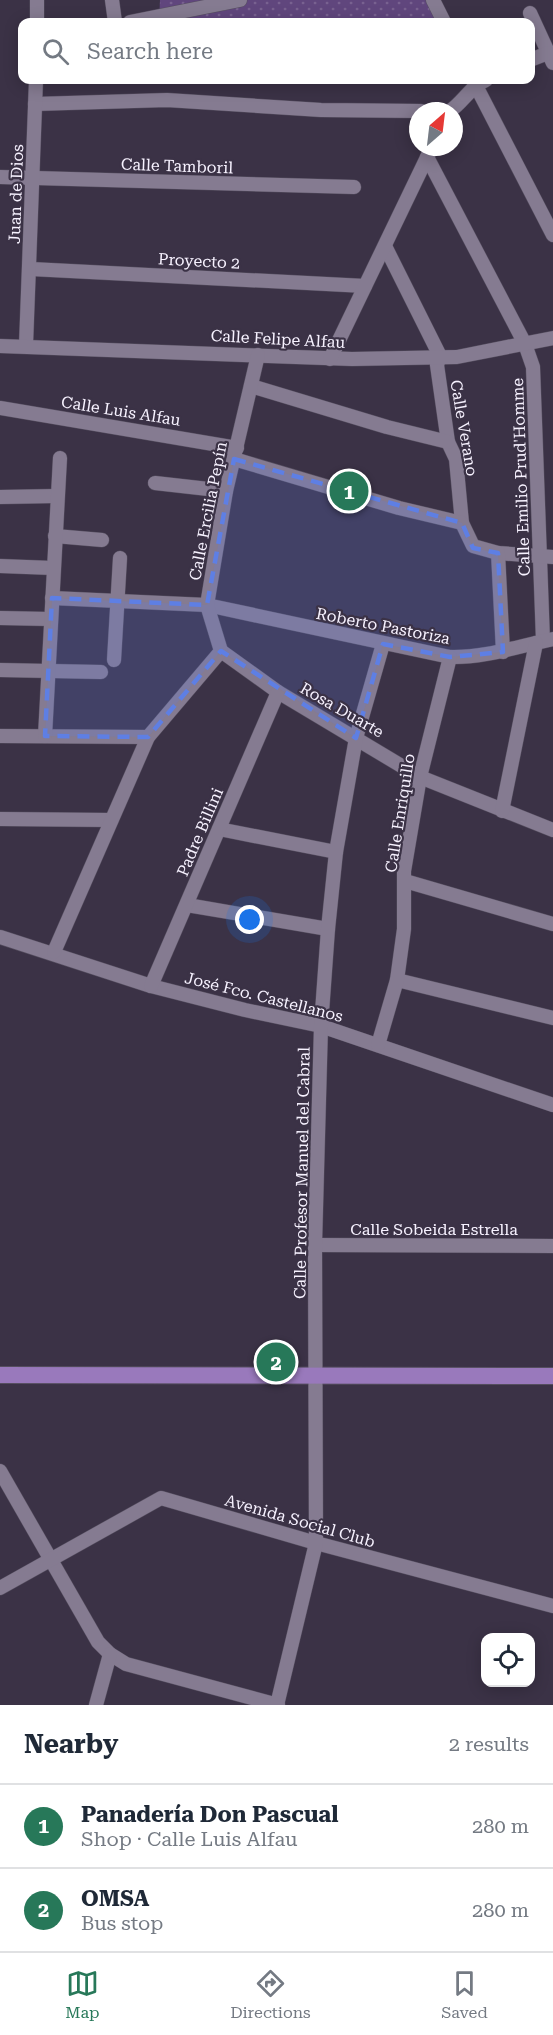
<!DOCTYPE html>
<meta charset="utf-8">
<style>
:root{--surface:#fff;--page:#f6f6f7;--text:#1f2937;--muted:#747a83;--line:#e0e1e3;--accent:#277859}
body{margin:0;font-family:"Roboto Serif",serif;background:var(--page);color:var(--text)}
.controls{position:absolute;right:18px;bottom:18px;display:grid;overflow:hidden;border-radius:12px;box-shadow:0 3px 15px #0003}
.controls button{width:54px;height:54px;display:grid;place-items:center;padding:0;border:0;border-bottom:2px solid var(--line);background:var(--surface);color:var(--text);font:30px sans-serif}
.compass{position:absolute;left:409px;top:102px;width:54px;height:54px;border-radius:50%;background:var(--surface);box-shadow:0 3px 15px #0003;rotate:28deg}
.you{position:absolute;left:250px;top:920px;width:21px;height:21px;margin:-15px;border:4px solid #fff;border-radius:50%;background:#1a73e8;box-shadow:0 0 0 9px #1a73e833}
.badge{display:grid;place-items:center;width:39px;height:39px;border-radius:50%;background:var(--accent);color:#fff;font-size:20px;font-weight:700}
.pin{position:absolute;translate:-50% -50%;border:3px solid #fff;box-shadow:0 2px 6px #0006}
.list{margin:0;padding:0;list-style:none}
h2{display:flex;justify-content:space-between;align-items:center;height:78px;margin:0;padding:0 24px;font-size:26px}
h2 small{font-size:20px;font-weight:400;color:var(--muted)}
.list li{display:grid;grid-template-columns:39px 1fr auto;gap:18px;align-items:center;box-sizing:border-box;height:84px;padding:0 24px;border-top:2px solid var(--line)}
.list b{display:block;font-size:22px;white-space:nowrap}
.list p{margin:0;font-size:20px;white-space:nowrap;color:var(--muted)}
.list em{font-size:20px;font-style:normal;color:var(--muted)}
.icon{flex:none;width:33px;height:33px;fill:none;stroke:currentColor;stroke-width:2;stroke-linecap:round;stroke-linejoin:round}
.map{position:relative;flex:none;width:553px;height:1705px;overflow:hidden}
.search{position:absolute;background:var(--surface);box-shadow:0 3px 15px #0003;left:18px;right:18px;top:18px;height:66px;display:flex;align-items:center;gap:15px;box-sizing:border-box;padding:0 21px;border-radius:12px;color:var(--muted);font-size:22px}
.sheet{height:246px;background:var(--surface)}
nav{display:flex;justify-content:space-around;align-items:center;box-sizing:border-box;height:84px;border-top:2px solid var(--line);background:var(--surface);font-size:16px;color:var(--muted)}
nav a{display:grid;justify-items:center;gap:3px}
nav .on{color:var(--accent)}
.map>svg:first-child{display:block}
</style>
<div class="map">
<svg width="553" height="1705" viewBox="0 0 553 1705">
<defs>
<pattern id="park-dots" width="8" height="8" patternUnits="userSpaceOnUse" patternTransform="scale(1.5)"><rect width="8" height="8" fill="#60467d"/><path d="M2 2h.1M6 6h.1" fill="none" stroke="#786190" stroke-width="1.8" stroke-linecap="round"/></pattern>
</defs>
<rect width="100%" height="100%" fill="#3b3246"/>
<path fill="url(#park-dots)" d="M160,0H427L437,22H159Z"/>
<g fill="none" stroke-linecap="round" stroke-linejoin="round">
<g stroke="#554e5f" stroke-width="15">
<g id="minor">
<path d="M112,0L115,22"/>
<path d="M433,0L444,22"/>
<path d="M530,13L553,63"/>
<path d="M37,22V0"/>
<path d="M130,22L240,0"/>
<path d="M530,60L548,53"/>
<path d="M473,80L553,235"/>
<path d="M35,104L167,100L321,110L421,111"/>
<path d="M450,111C464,101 471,86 486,80"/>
<path d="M427,157L525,344L533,367L543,641"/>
<path d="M0,177L354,187"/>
<path d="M385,246L440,356L437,365L448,442L456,459L462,523L473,546L498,553L553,557"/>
<path d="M31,269L365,286"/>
<path d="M26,345L36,80"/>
<path d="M0,346L352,359L457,357L553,338"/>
<path d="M330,359L432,147"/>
<path d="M251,386L387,427L448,442"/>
<path d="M0,408L237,448"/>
<path d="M234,459L399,508L462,523"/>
<path d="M155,483L226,491"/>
<path d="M0,497L57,496"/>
<path d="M55,536L102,540"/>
<path d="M498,553L503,652"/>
<path d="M0,566L53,568"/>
<path d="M52,598L207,605L450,657C486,658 518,646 553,639"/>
<path d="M0,618L50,619"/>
<path d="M221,651L278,692L420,777L553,830"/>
<path d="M114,660L120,558"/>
<path d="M0,670L101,672"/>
<path d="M0,736L148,737"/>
<path d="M45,736L60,458"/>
<path d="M502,811L536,643"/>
<path d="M0,819L111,820"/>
<path d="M219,829L336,852"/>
<path d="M405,881L553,924"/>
<path d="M187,905L328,929"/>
<path d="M0,937L151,986L245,1010L321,1026L553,1105"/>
<path d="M54,952L148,737L221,651L207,605L226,491L258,355"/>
<path d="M397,980L553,1018"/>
<path d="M151,986L278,692"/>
<path d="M378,1045L397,980L404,929V871L420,777L450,657"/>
<path d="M315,1245L553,1246"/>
<path d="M0,1471L98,1642L110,1654L126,1664L278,1705"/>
<path d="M0,1588L161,1498L316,1543L553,1606"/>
<path d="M96,1705L110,1654"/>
<path d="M277,1705L316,1543L315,1245L321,1026L328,929L336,852L356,738L383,644"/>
</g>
</g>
<g stroke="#554e5f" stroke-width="18">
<path id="major" d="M0,1375L553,1376"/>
</g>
<use href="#minor" stroke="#857b91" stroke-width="14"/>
<use href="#major" stroke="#9979bc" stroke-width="16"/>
</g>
<path fill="#5e7fe4" fill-opacity="0.2" stroke="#5e7fe4" stroke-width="4.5" stroke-dasharray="12 8" stroke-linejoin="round" d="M234,459L462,523L473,548L498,553L503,652L450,657L383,644L356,738L221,651L148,737L45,736L52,598L207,605Z"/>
<g text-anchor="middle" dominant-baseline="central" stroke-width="4.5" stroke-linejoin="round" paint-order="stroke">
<g font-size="16" fill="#f7f2ff" stroke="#3b3246">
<text transform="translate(177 166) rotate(2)">Calle Tamboril</text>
<text transform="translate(16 194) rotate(-88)">Juan de Dios</text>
<text transform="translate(199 261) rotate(3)">Proyecto 2</text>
<text transform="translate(278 339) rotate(3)">Calle Felipe Alfau</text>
<text transform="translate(121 411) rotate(9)">Calle Luis Alfau</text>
<text transform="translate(464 428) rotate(80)">Calle Verano</text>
<text transform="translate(521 477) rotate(-92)">Calle Emilio Prud'Homme</text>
<text transform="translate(208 511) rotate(-79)">Calle Ercilia Pepín</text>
<text transform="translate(383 626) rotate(11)">Roberto Pastoriza</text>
<text transform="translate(342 710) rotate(30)">Rosa Duarte</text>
<text transform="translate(400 813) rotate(-81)">Calle Enriquillo</text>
<text transform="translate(200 832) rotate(-67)">Padre Billini</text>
<text transform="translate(264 997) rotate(14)">José Fco. Castellanos</text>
<text transform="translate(302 1173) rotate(-89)">Calle Profesor Manuel del Cabral</text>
<text x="434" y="1229">Calle Sobeida Estrella</text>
<text transform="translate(300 1521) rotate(16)">Avenida Social Club</text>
</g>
</g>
</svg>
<div class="controls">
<button><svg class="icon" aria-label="locate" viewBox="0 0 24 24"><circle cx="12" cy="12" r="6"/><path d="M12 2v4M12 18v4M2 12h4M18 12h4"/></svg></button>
</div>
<svg class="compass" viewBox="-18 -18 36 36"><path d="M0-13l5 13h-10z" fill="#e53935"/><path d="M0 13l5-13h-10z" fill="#747a83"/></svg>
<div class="you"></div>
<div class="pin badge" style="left:349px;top:491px">1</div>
<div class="pin badge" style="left:276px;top:1362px">2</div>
<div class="search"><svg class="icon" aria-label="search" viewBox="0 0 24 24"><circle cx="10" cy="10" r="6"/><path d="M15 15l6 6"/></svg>Search here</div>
</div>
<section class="sheet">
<h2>Nearby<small>2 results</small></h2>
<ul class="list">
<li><span class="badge">1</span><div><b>Panadería Don Pascual</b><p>Shop · Calle Luis Alfau</p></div><em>280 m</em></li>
<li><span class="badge">2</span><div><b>OMSA</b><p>Bus stop</p></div><em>280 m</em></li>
</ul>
</section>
<nav>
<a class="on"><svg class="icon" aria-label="map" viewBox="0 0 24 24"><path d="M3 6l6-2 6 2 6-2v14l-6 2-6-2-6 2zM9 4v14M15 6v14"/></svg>Map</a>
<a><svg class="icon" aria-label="directions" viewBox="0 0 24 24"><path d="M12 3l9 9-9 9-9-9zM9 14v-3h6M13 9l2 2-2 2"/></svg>Directions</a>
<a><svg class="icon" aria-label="saved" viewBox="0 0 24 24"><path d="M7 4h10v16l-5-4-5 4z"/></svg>Saved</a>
</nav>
